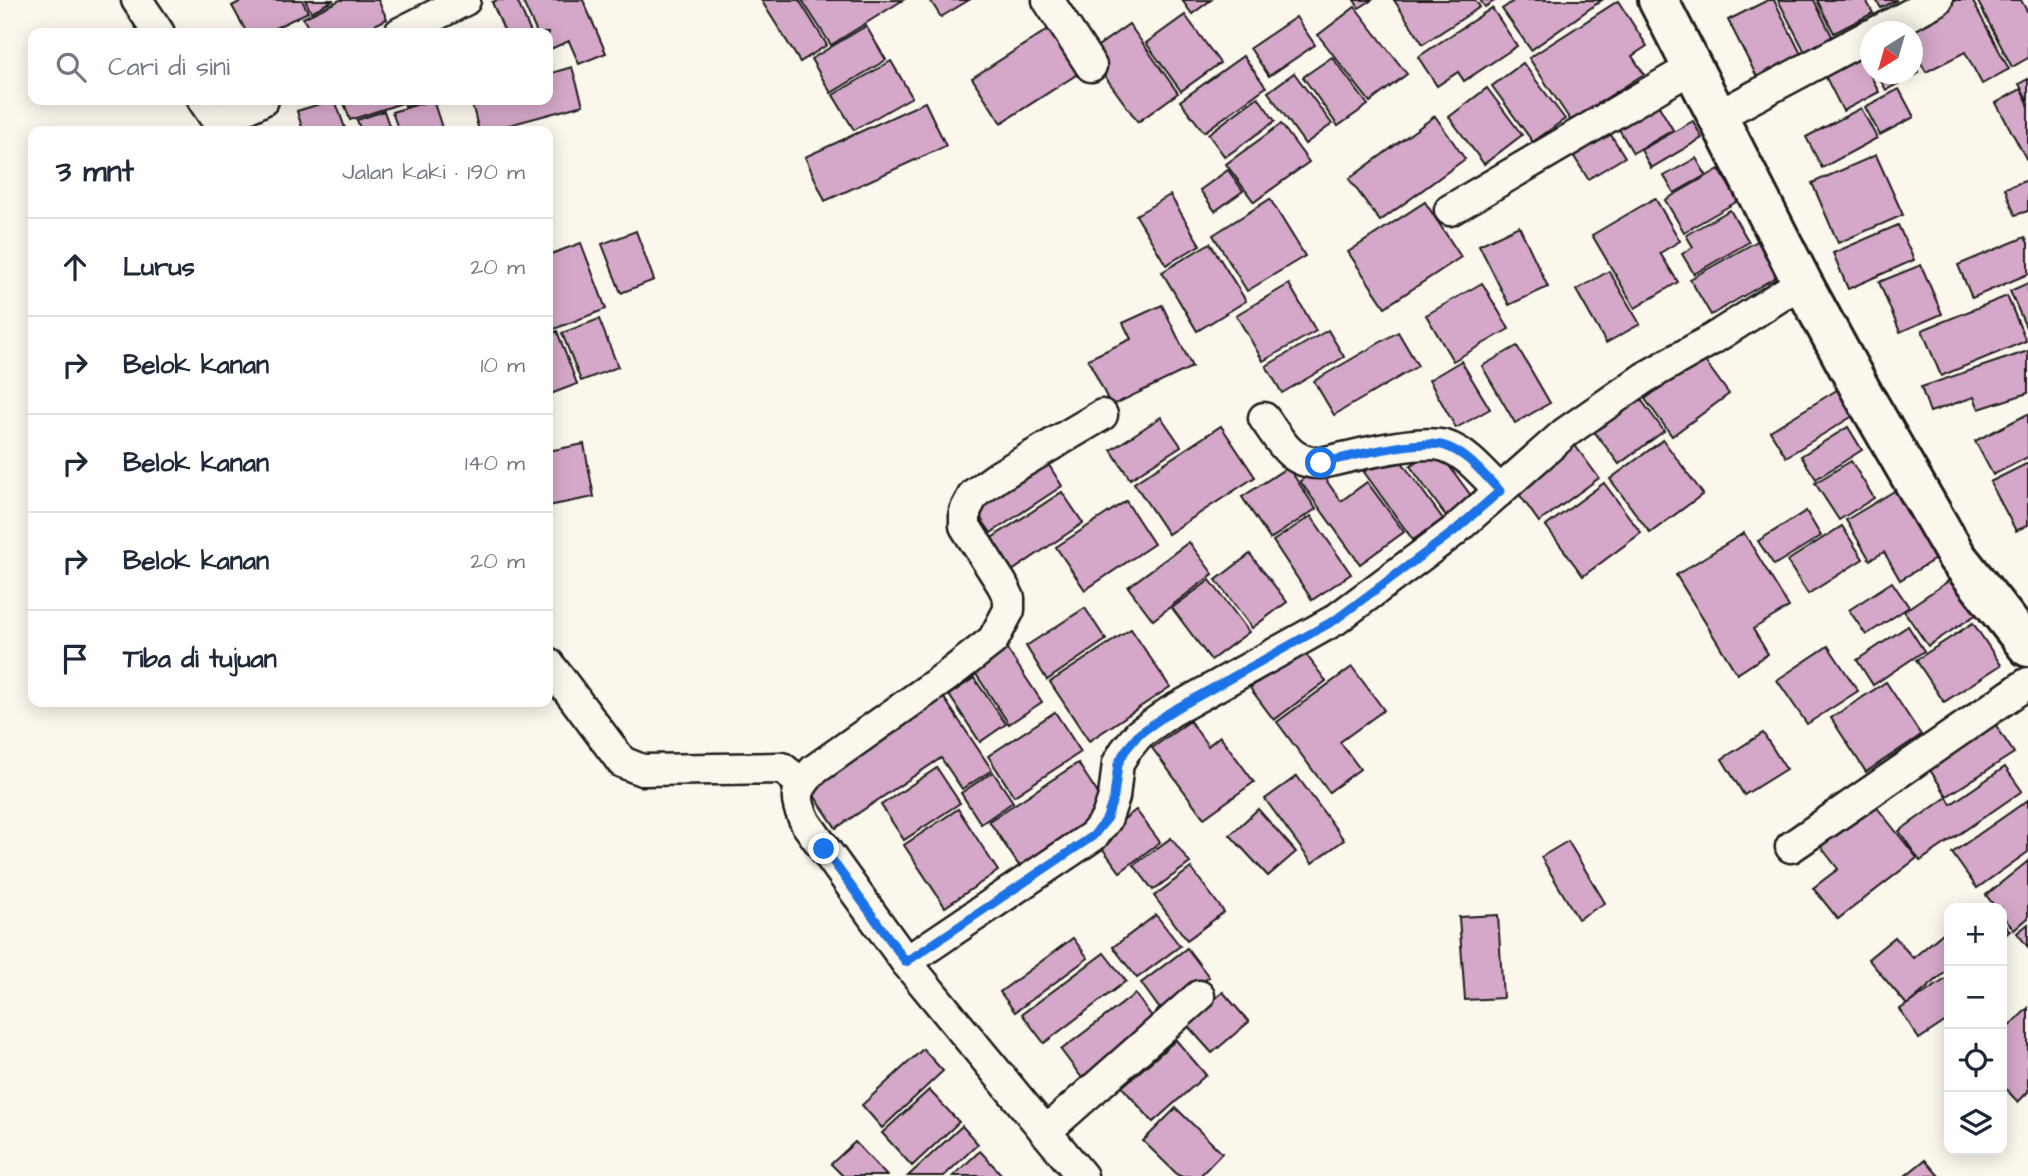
<!DOCTYPE html>
<html lang="id">
<meta charset="utf-8">
<style>
:root{--surface:#fff;--page:#f6f6f7;--text:#1f2937;--muted:#747a83;--line:#e0e1e3}
body{margin:0;font-family:"Architects Daughter",sans-serif;background:var(--page);color:var(--text)}
.controls{position:absolute;right:21px;bottom:21px;display:grid;overflow:hidden;border-radius:14px;box-shadow:0 4px 18px #0003}
.controls button{width:63px;height:63px;display:grid;place-items:center;padding:0;border:0;border-bottom:2px solid var(--line);background:var(--surface);color:var(--text);font:35px sans-serif}
.compass{position:absolute;left:1860px;top:21px;width:63px;height:63px;border-radius:50%;background:var(--surface);box-shadow:0 4px 18px #0003;rotate:217deg}
.stop{position:absolute;width:21px;height:21px;margin:-16px;border:5px solid #1a73e8;border-radius:50%;background:#fff}
.stop.end{background:#1a73e8;border-color:#fff;box-shadow:0 2px 7px #0008}
.list{margin:0;padding:0;list-style:none}
h2{display:flex;justify-content:space-between;align-items:center;height:91px;margin:0;padding:0 28px;font-size:30px}
h2 small{font-size:23px;font-weight:400;color:var(--muted)}
.list li{display:grid;grid-template-columns:46px 1fr auto;gap:21px;align-items:center;box-sizing:border-box;height:98px;padding:0 28px;border-top:2px solid var(--line)}
.list b{display:block;font-size:26px;white-space:nowrap}
.list em{font-size:23px;font-style:normal;color:var(--muted)}
.icon{flex:none;width:38px;height:38px;fill:none;stroke:currentColor;stroke-width:2;stroke-linecap:round;stroke-linejoin:round}
.map{position:relative;flex:none;width:2028px;height:1176px;overflow:hidden}
.search{position:absolute;background:var(--surface);box-shadow:0 4px 18px #0003;left:28px;top:28px;width:525px;height:77px;display:flex;align-items:center;gap:18px;box-sizing:border-box;padding:0 24px;border-radius:14px;color:var(--muted);font-size:26px}
.panel{position:absolute;background:var(--surface);box-shadow:0 4px 18px #0003;left:28px;top:126px;width:525px;height:581px;border-radius:14px}
.map>svg:first-child{display:block}
</style>
<div class="map">
<svg width="2028" height="1176" viewBox="0 0 2028 1176">
<rect width="100%" height="100%" fill="#fbf7ec"/>
<filter id="ink" filterUnits="userSpaceOnUse"><feTurbulence type="fractalNoise" baseFrequency=".0143" numOctaves="2"/><feDisplacementMap in="SourceGraphic" scale="14" xChannelSelector="R" yChannelSelector="G"/><feConvolveMatrix kernelMatrix="1 2 1 2 8 2 1 2 1" color-interpolation-filters="sRGB"/></filter>
<g filter="url(#ink)">
<g fill="#d5a7c8" stroke="#1c1c1c" stroke-width="2">
<path d="M243,0H302L308,12L265,33H247L232,6Z"/>
<path d="M305,0H334L311,12Z"/>
<path d="M340,0H378L387,19L359,33H311L303,18Z"/>
<path d="M498,0H517L531,33H505L492,2Z"/>
<path d="M522,0H583L606,53L579,64L569,41L548,50V33H537Z"/>
<path d="M761,0H799L827,45L800,62Z"/>
<path d="M802,0H903L831,45Z"/>
<path d="M930,0H969L941,17Z"/>
<path d="M1182,0H1211L1192,14Z"/>
<path d="M1354,0H1372L1359,8Z"/>
<path d="M1394,0H1475L1480,7L1423,44Z"/>
<path d="M1480,0H1496L1485,7Z"/>
<path d="M1515,0H1602L1531,50L1502,9Z"/>
<path d="M1768,0H1774L1801,54L1757,77L1728,20Z"/>
<path d="M1778,0H1814L1833,38L1805,52Z"/>
<path d="M1817,0H1866L1873,13L1834,33Z"/>
<path d="M1876,0H1897L1881,8Z"/>
<path d="M1943,0H1972L2009,69L1982,84L1965,52L1926,72L1912,47V32H1904Z"/>
<path d="M1977,0H2021L2028,13V58L2012,67Z"/>
<path d="M1618,1L1647,46L1632,56L1644,74L1571,121L1529,58Z"/>
<path d="M1355,7L1407,74L1370,102L1318,35Z"/>
<path d="M1492,8L1517,46L1464,81L1458,72L1437,86L1418,57Z"/>
<path d="M1185,15L1220,63L1181,91L1146,43Z"/>
<path d="M1296,17L1315,45L1269,76L1250,48Z"/>
<path d="M1129,24L1178,93L1138,122L1088,53Z"/>
<path d="M1055,25L1084,70L1001,123L972,78Z"/>
<path d="M866,26L886,60L831,93L811,59Z"/>
<path d="M1856,47L1879,92L1843,111L1820,66Z"/>
<path d="M1243,56L1266,87L1204,132L1180,101Z"/>
<path d="M1332,57L1368,105L1338,126L1303,77Z"/>
<path d="M1912,59L1919,73L1886,90L1877,74H1912Z"/>
<path d="M891,61L912,97L854,130L833,95Z"/>
<path d="M1523,63L1565,119L1533,142L1492,86Z"/>
<path d="M572,67L583,105L487,131H479L471,100H548V74Z"/>
<path d="M1294,73L1332,124L1305,144L1268,92Z"/>
<path d="M2028,79V101L2019,84Z"/>
<path d="M1487,88L1522,135L1484,164L1449,117Z"/>
<path d="M1899,89L1914,117L1880,135L1865,107Z"/>
<path d="M2021,89L2028,103V162L1996,103Z"/>
<path d="M1653,96L1673,130L1633,153L1613,119Z"/>
<path d="M1258,97L1275,121L1225,157L1208,134Z"/>
<path d="M333,100H335L346,131H303L297,111Z"/>
<path d="M343,100H401L402,103L350,120Z"/>
<path d="M403,100H424L405,106Z"/>
<path d="M433,100L443,131H399L392,112Z"/>
<path d="M925,102L946,146L825,201L805,157Z"/>
<path d="M1861,108L1877,138L1822,168L1806,137Z"/>
<path d="M384,111L391,131H361L357,120Z"/>
<path d="M1435,116L1465,159L1380,221L1349,179Z"/>
<path d="M1693,121L1702,138L1651,168L1641,150Z"/>
<path d="M1281,124L1309,162L1254,202L1226,164Z"/>
<path d="M1604,124L1625,157L1588,179L1568,147Z"/>
<path d="M1876,155L1903,215L1838,243L1812,183Z"/>
<path d="M1696,158L1706,175L1674,193L1664,176Z"/>
<path d="M1719,169L1738,201L1684,232L1665,200Z"/>
<path d="M1228,170L1243,191L1215,211L1200,190Z"/>
<path d="M2028,180V211L2015,215L2005,188Z"/>
<path d="M1170,195L1200,245L1166,265L1136,215Z"/>
<path d="M1655,198L1680,241L1660,253L1678,282L1635,308L1592,235Z"/>
<path d="M1270,199L1305,256L1247,291L1213,235Z"/>
<path d="M1425,202L1461,257L1385,307L1348,252Z"/>
<path d="M1730,210L1749,242L1694,274L1682,254L1693,247L1686,235Z"/>
<path d="M1898,225L1914,260L1848,289L1833,253Z"/>
<path d="M1519,226L1548,287L1509,305L1479,245Z"/>
<path d="M636,231L654,280L621,293L602,244Z"/>
<path d="M2025,237L2028,243V274L1972,298L1958,265Z"/>
<path d="M1761,239L1781,274L1711,315L1690,279Z"/>
<path d="M581,243L606,309L554,329L548,312V255Z"/>
<path d="M1210,243L1246,301L1197,331L1162,272Z"/>
<path d="M1921,265L1942,314L1900,332L1879,282Z"/>
<path d="M1609,271L1640,324L1606,343L1576,290Z"/>
<path d="M1482,283L1509,329L1453,361L1426,315Z"/>
<path d="M2028,283V332L2010,291Z"/>
<path d="M1289,284L1316,331L1263,361L1236,315Z"/>
<path d="M2007,296L2026,341L1941,376L1922,330Z"/>
<path d="M1162,305L1192,367L1111,406L1088,359L1131,339L1123,323Z"/>
<path d="M599,319L618,367L581,381L562,333Z"/>
<path d="M1328,330L1344,357L1282,393L1266,366Z"/>
<path d="M557,331L577,384L548,395V335Z"/>
<path d="M1398,332L1418,366L1334,415L1314,381Z"/>
<path d="M1517,346L1550,403L1515,423L1482,366Z"/>
<path d="M2028,351V393L1979,409L1974,397L1930,412L1921,387Z"/>
<path d="M1702,357L1729,394L1672,436L1645,399Z"/>
<path d="M1461,361L1490,409L1456,428L1429,380Z"/>
<path d="M1845,385L1861,411L1786,457L1770,431Z"/>
<path d="M1639,397L1664,431L1619,464L1593,430Z"/>
<path d="M2028,414V457L1993,475L1975,441Z"/>
<path d="M1161,417L1181,446L1130,479L1111,450Z"/>
<path d="M1221,426L1255,477L1168,534L1134,483Z"/>
<path d="M1848,427L1862,450L1816,479L1801,456Z"/>
<path d="M1663,440L1703,494L1650,533L1610,479Z"/>
<path d="M584,444L594,497L548,506V451Z"/>
<path d="M1574,444L1599,478L1539,522L1514,487Z"/>
<path d="M1436,448L1472,497L1446,516L1410,466Z"/>
<path d="M1393,450L1443,519L1413,540L1364,472Z"/>
<path d="M1851,461L1874,498L1839,520L1815,483Z"/>
<path d="M1047,462L1062,486L991,533L975,510Z"/>
<path d="M2028,463V525L2016,531L1990,482Z"/>
<path d="M1288,467L1316,509L1270,539L1242,497Z"/>
<path d="M1318,469L1341,501L1367,482L1404,532L1360,564L1300,481Z"/>
<path d="M1604,483L1641,533L1583,576L1546,526Z"/>
<path d="M1901,487L1942,555L1900,580L1884,552L1870,560L1846,520Z"/>
<path d="M1062,492L1083,523L1009,573L987,541Z"/>
<path d="M1126,501L1154,544L1085,590L1056,547Z"/>
<path d="M1806,511L1821,536L1774,565L1758,541Z"/>
<path d="M1311,516L1351,574L1312,600L1273,541Z"/>
<path d="M1842,526L1863,559L1808,594L1787,561Z"/>
<path d="M1744,533L1789,607L1753,629L1768,654L1737,674L1676,575Z"/>
<path d="M1189,542L1213,574L1153,620L1128,587Z"/>
<path d="M1250,554L1287,602L1252,628L1216,580Z"/>
<path d="M1953,578L1977,614L1928,646L1904,611Z"/>
<path d="M1210,580L1249,632L1211,660L1172,608Z"/>
<path d="M1892,582L1909,607L1866,635L1849,610Z"/>
<path d="M1085,608L1106,640L1047,680L1026,646Z"/>
<path d="M1973,623L2001,665L1944,702L1916,660Z"/>
<path d="M1908,626L1924,651L1873,685L1857,660Z"/>
<path d="M1131,629L1170,687L1089,741L1050,682Z"/>
<path d="M1828,646L1858,691L1807,724L1777,680Z"/>
<path d="M1007,649L1042,702L1009,724L974,671Z"/>
<path d="M1302,649L1326,681L1274,720L1250,688Z"/>
<path d="M1352,667L1384,710L1340,742L1360,769L1329,792L1277,722Z"/>
<path d="M974,678L1006,724L980,742L949,695Z"/>
<path d="M1886,682L1921,735L1866,772L1831,718Z"/>
<path d="M940,692L992,770L962,789L941,758L836,828L805,782Z"/>
<path d="M1055,712L1081,752L1014,796L988,756Z"/>
<path d="M1190,721L1208,746L1220,736L1254,782L1204,818L1152,748Z"/>
<path d="M1995,724L2014,753L1947,796L1928,767Z"/>
<path d="M1763,733L1786,769L1744,795L1722,759Z"/>
<path d="M1078,763L1108,809L1020,867L989,821Z"/>
<path d="M2005,767L2022,791L1920,861L1899,831L1947,797L1951,804Z"/>
<path d="M937,768L960,803L904,840L881,805Z"/>
<path d="M993,772L1013,802L981,824L961,793Z"/>
<path d="M1297,776L1344,840L1312,863L1265,799Z"/>
<path d="M1871,800L1917,858L1838,919L1813,888L1838,869L1818,843Z"/>
<path d="M2028,800V852L1977,888L1952,853Z"/>
<path d="M958,809L998,871L945,907L904,845Z"/>
<path d="M1258,809L1296,852L1268,876L1230,835Z"/>
<path d="M1136,810L1160,842L1120,872L1096,840Z"/>
<path d="M1171,838L1190,863L1153,890L1134,865Z"/>
<path d="M1568,841L1605,903L1578,919L1541,857Z"/>
<path d="M2028,861V918L2014,930L2002,915V908H1996L1986,895Z"/>
<path d="M1191,868L1224,912L1187,940L1154,896Z"/>
<path d="M1156,915L1180,946L1137,978L1113,947Z"/>
<path d="M1498,915L1503,998L1465,1000L1459,917Z"/>
<path d="M2002,922L2010,931L2002,938Z"/>
<path d="M2028,924V947L2017,933Z"/>
<path d="M1949,928V969L1907,1005L1868,959L1895,937L1913,958Z"/>
<path d="M1073,938L1088,958L1015,1012L1000,992Z"/>
<path d="M1187,948L1209,977L1162,1012L1141,983Z"/>
<path d="M1104,953L1126,981L1044,1043L1022,1014Z"/>
<path d="M1949,977V1019L1919,1039L1900,1009Z"/>
<path d="M1223,992L1249,1022L1212,1053L1186,1024Z"/>
<path d="M1135,994L1160,1027L1085,1082L1061,1050Z"/>
<path d="M2028,1008V1092L2018,1102L2002,1085V1033Z"/>
<path d="M1176,1040L1206,1075L1153,1122L1122,1087Z"/>
<path d="M923,1049L943,1071L882,1128L862,1105Z"/>
<path d="M929,1090L959,1122L912,1166L882,1133Z"/>
<path d="M1176,1108L1222,1153L1200,1176H1179L1143,1141Z"/>
<path d="M962,1126L978,1144L944,1176H908Z"/>
<path d="M855,1142L887,1176H843L831,1164Z"/>
<path d="M980,1151L1003,1176H953Z"/>
<path d="M1925,1160L1939,1176H1905Z"/>
</g>
<g fill="none" stroke-linecap="round" stroke-linejoin="round">
<g stroke="#1c1c1c" stroke-width="35">
<g id="minor">
<path d="M137,0L159,33"/>
<path d="M1048,0L1091,66"/>
<path d="M1877,32L1937,0"/>
<path d="M400,33L465,0"/>
<path d="M203,100L218,122"/>
<path d="M1718,116L1870,35"/>
<path d="M223,131L218,122L263,100"/>
<path d="M1450,210L1693,67"/>
<path d="M1264,418C1280,440 1290,464 1321,463C1349,457 1420,438 1445,446C1467,453 1484,475 1500,491"/>
<path d="M548,663L622,762L642,770L782,768L801,783"/>
<path d="M1791,847L2028,683"/>
<path d="M906,962L1093,836L1106,820L1114,797L1118,763L1125,751L1139,734L1170,712L1335,620L1453,532L1565,433L1644,378L1711,340L1802,282"/>
<path d="M1045,1132L1199,996"/>
<path d="M1082,1176L906,962L806,823C794,798 794,791 814,770L947,676L993,640L1009,610V598L1002,584L965,526V511L974,494L999,476L1102,415"/>
</g>
</g>
<g stroke="#1c1c1c" stroke-width="44">
<path id="secondary" d="M1658,0L1802,282L1864,396L1957,557L2028,647"/>
</g>
<use href="#minor" stroke="#fbf7ec" stroke-width="30"/>
<use href="#secondary" stroke="#fbf7ec" stroke-width="38"/>
</g>
</g>
<g fill="none" stroke-linecap="round" stroke-linejoin="round" filter="url(#ink)">
<path stroke="#1a73e8" stroke-width="9" d="M824,849L906,962L1093,836L1106,820L1114,797L1118,764L1125,751L1139,734L1170,712L1335,620L1453,532L1500,491C1484,475 1467,453 1445,446C1420,438 1349,457 1321,463"/>
</g>
</svg>
<div class="controls">
<button>+</button>
<button>−</button>
<button><svg class="icon" aria-label="locate" viewBox="0 0 24 24"><circle cx="12" cy="12" r="6"/><path d="M12 2v4M12 18v4M2 12h4M18 12h4"/></svg></button>
<button><svg class="icon" aria-label="layers" viewBox="0 0 24 24"><path d="M12 4l9 5-9 5-9-5zM3 14l9 5 9-5"/></svg></button>
</div>
<svg class="compass" viewBox="-18 -18 36 36"><path d="M0-13l5 13h-10z" fill="#e53935"/><path d="M0 13l5-13h-10z" fill="#747a83"/></svg>
<div class="stop" style="left:1321px;top:463px"></div>
<div class="stop end" style="left:824px;top:849px"></div>
<div class="search"><svg class="icon" aria-label="search" viewBox="0 0 24 24"><circle cx="10" cy="10" r="6"/><path d="M15 15l6 6"/></svg>Cari di sini</div>
<section class="panel">
<h2>3 mnt<small>Jalan kaki · 190 m</small></h2>
<ul class="list">
<li><svg class="icon" aria-label="ahead" viewBox="0 0 24 24"><path d="M12 20V5M6 11l6-6 6 6"/></svg><div><b>Lurus</b></div><em>20 m</em></li>
<li><svg class="icon" aria-label="right" viewBox="0 0 24 24"><path d="M7 20v-9h11M14 6l5 5-5 5"/></svg><div><b>Belok kanan</b></div><em>10 m</em></li>
<li><svg class="icon" aria-label="right" viewBox="0 0 24 24"><path d="M7 20v-9h11M14 6l5 5-5 5"/></svg><div><b>Belok kanan</b></div><em>140 m</em></li>
<li><svg class="icon" aria-label="right" viewBox="0 0 24 24"><path d="M7 20v-9h11M14 6l5 5-5 5"/></svg><div><b>Belok kanan</b></div><em>20 m</em></li>
<li><svg class="icon" aria-label="arrive" viewBox="0 0 24 24"><path d="M6 21V4h12l-3 4 3 4H6"/></svg><div><b>Tiba di tujuan</b></div></li>
</ul>
</section>
</div>
